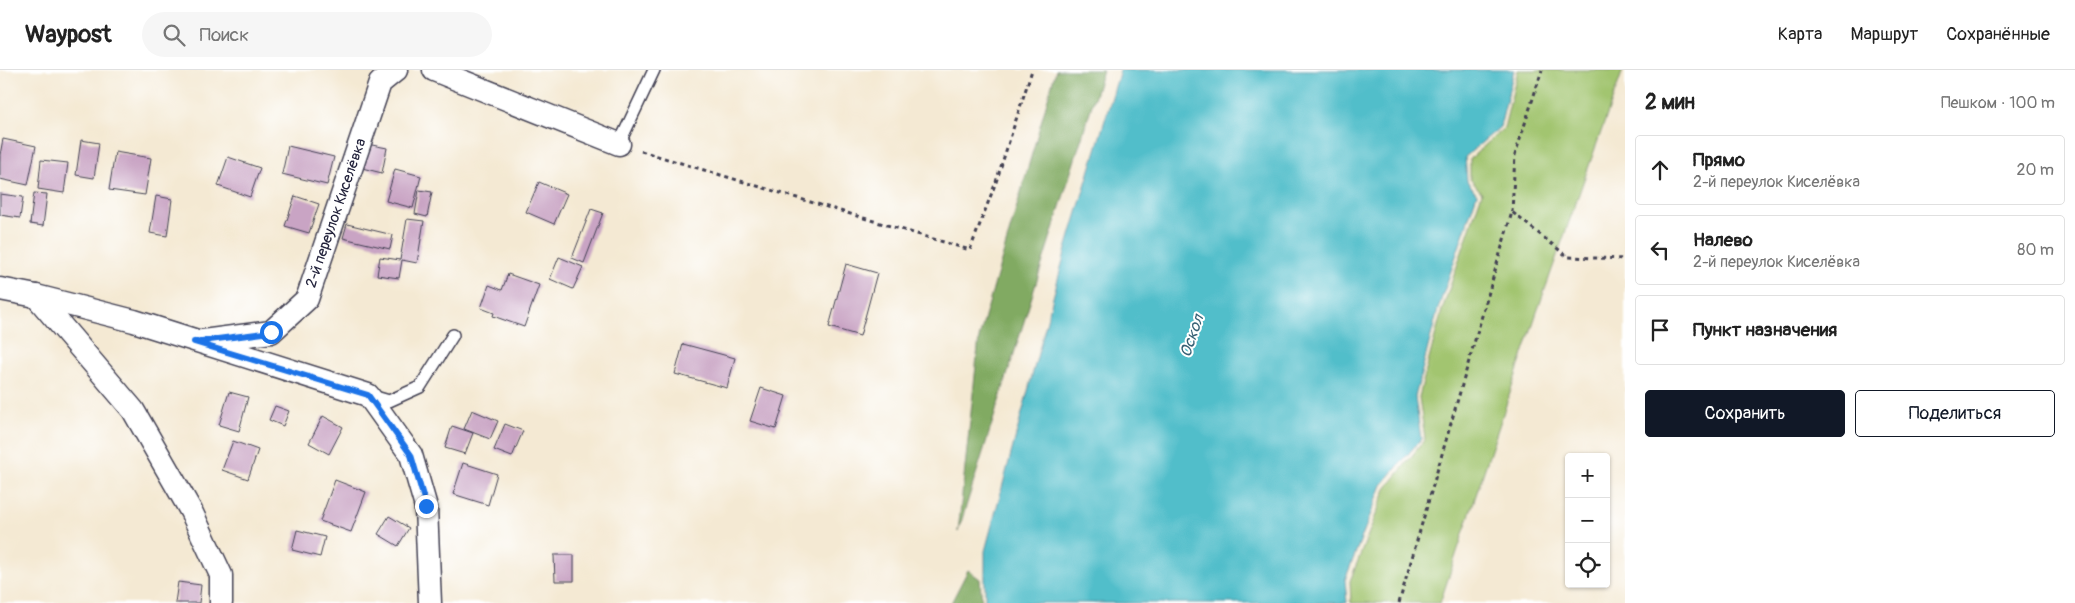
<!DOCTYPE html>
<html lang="ru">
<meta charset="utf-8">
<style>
:root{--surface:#fff;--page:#f6f6f6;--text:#222;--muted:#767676;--line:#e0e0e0;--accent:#111827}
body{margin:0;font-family:Pangolin,sans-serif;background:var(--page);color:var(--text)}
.controls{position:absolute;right:15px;bottom:15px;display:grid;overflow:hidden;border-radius:5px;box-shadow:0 1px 4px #0004}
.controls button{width:45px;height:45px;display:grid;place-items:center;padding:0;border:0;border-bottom:1px solid var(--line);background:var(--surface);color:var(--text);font:25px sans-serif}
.stop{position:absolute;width:15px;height:15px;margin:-11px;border:4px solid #1a73e8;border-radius:50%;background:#fff}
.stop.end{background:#1a73e8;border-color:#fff;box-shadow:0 1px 5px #0008}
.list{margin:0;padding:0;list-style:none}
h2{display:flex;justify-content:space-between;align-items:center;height:65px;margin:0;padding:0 20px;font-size:21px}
h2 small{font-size:16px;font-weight:400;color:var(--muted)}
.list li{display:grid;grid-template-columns:32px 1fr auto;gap:15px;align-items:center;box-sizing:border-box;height:70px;margin:0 10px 10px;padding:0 10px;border:1px solid var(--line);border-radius:5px}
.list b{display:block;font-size:19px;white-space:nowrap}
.list p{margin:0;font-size:16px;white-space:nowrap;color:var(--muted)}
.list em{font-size:16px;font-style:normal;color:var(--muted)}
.actions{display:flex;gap:10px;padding:15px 20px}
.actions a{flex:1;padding:11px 0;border:1px solid var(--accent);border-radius:5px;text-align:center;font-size:18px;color:var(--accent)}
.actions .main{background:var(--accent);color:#fff}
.icon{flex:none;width:28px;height:28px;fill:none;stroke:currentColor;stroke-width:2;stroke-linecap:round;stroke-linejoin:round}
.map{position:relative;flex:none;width:1625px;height:533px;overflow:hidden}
header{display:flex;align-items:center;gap:30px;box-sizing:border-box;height:70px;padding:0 25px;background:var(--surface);border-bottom:1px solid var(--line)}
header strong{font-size:24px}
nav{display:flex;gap:28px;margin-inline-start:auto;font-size:18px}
.search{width:350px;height:45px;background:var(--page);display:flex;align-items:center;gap:12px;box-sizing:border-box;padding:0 18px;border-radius:28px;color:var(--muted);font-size:19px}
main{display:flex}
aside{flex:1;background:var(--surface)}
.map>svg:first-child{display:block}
</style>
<header>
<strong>Waypost</strong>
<div class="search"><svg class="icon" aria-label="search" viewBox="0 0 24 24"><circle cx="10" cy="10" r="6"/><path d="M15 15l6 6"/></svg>Поиск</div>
<nav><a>Карта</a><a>Маршрут</a><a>Сохранённые</a></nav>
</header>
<main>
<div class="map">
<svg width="1625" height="533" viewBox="0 0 1625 533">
<rect width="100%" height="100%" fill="#fff"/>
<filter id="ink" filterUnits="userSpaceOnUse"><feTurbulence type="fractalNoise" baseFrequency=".02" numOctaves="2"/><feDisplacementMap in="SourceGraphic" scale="10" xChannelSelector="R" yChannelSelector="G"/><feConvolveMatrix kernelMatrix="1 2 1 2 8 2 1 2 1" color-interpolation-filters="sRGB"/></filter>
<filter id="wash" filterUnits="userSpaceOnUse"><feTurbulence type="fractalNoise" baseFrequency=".0096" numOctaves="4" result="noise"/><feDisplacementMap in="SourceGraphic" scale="20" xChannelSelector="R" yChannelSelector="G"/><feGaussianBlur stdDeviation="1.12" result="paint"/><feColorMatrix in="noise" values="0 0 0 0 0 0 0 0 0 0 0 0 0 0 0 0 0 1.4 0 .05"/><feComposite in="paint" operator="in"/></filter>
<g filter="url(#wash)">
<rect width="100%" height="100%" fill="#f4e9d3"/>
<path fill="#a2c56f" stroke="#627455" d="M1518,0H1623L1537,242L1440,533H1351L1350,511L1386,419L1425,369L1419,327L1442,240L1482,123L1470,109V89L1504,58Z"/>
<g fill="#81aa62" stroke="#52664e">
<path d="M1056,0H1103L958,462L979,268Z"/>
<path d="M968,500L980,509L982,533H951Z"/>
</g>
<path fill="#51beca" stroke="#3a7082" d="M1120,0H1514L1500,57L1465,87L1467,111L1477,124L1438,239L1415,327L1421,369L1382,415L1345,510L1347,533H985V481L1066,179Z"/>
<g id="blocks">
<g fill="#c9a4c4">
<path d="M3,69L36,76L28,115L0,109V85Z"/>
<path d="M81,70L99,73L94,108L76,105Z"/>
<path d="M367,74L387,78L382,103L362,98Z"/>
<path d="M288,76L334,87L327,115L282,104Z"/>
<path d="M115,82L151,88L145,125L109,120Z"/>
<path d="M228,87L260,98L250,127L218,116Z"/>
<path d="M41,90L68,93L64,123L38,119Z"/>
<path d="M395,99L421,106L413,138L386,131Z"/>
<path d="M539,112L567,124L554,154L526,142Z"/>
<path d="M419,120L432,122L427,147L415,144Z"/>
<path d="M34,123L47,124L43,156L30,154Z"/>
<path d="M0,124L23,127L20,148L0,145Z"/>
<path d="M156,126L172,129L167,166L150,163Z"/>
<path d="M295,126L319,134L309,163L285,156Z"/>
<path d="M591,139L603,143L584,193L572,188Z"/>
<path d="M407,149L424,151L417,193L402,190L399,208L377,205L380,187L400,190Z"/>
<path d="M347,154L393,165L390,179L343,168Z"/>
<path d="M559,187L583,197L573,219L550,209Z"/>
<path d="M846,194L877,203L860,266L829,257Z"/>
<path d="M508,204L539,215L524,257L493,246L494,243L481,238L489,215L502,220Z"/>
<path d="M683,274L735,288L727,318L675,304Z"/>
<path d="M761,318L786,326L776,359L750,351Z"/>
<path d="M229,322L248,327L239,361L219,355Z"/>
<path d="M275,336L289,341L283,356L269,350Z"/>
<path d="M472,340L498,351L490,369L464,359Z"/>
<path d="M323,346L343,357L329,384L309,373Z"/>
<path d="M505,354L523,361L512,387L494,380Z"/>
<path d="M452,356L473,363L465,384L445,378Z"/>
<path d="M233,371L258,380L248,409L222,400Z"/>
<path d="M463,393L497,404L488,435L453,424Z"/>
<path d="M335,410L366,422L351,462L320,451Z"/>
<path d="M389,446L409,458L398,476L378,464Z"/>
<path d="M297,460L325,467L320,487L292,480Z"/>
<path d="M554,485H574V511H555Z"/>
<path d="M178,512L201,515L199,533H175Z"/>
</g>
</g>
</g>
<g filter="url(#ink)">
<use href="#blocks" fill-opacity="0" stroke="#424052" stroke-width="1"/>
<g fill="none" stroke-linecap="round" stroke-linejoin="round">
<g stroke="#424052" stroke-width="14">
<g id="lane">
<path d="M619,74L654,0"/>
<path d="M372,326L389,331L420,317L453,265"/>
</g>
</g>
<g stroke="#424052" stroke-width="25">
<g id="street">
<path d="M434,0L619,74"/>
<path d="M0,219L36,226L134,251L368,325L411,385L426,437L430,533"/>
<path d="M36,226L133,340L191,441L221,505V533"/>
<path d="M203,271L271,262L307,229L380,13L396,0"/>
</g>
</g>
<g stroke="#424052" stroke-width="3" stroke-dasharray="4 4" stroke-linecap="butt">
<path d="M641,81L970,180L996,112L1032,0"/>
<path d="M1512,142L1515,85L1542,0"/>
<path d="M1399,533L1512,142L1568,187L1625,189"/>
</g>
<use href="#lane" stroke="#fff" stroke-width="11"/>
<use href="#street" stroke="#fff" stroke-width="22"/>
</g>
</g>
<g fill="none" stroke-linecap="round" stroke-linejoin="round" filter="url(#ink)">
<path stroke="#1a73e8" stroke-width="6" d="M271,262L194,272L368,325L411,385L426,436"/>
</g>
<g text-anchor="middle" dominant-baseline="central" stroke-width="4" stroke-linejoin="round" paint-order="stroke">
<g font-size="15" fill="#22223b" stroke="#fff">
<text transform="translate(336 143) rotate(-71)">2-й переулок Киселёвка</text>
</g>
<g font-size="16" font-style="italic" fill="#356074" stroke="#fff">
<text transform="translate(1192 266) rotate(-71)">Оскол</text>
</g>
</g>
</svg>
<div class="controls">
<button>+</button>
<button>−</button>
<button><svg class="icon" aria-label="locate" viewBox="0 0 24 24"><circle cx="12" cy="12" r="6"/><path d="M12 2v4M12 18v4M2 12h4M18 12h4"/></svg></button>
</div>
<div class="stop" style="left:271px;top:262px"></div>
<div class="stop end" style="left:426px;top:436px"></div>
</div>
<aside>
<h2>2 мин<small>Пешком · 100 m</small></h2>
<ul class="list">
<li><svg class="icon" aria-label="ahead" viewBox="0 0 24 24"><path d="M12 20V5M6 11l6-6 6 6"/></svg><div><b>Прямо</b><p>2-й переулок Киселёвка</p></div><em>20 m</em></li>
<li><svg class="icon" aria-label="left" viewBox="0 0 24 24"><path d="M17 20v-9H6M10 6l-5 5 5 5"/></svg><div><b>Налево</b><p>2-й переулок Киселёвка</p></div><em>80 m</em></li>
<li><svg class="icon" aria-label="arrive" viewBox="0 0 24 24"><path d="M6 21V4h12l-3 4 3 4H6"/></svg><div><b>Пункт назначения</b></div></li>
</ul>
<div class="actions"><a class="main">Сохранить</a><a>Поделиться</a></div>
</aside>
</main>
